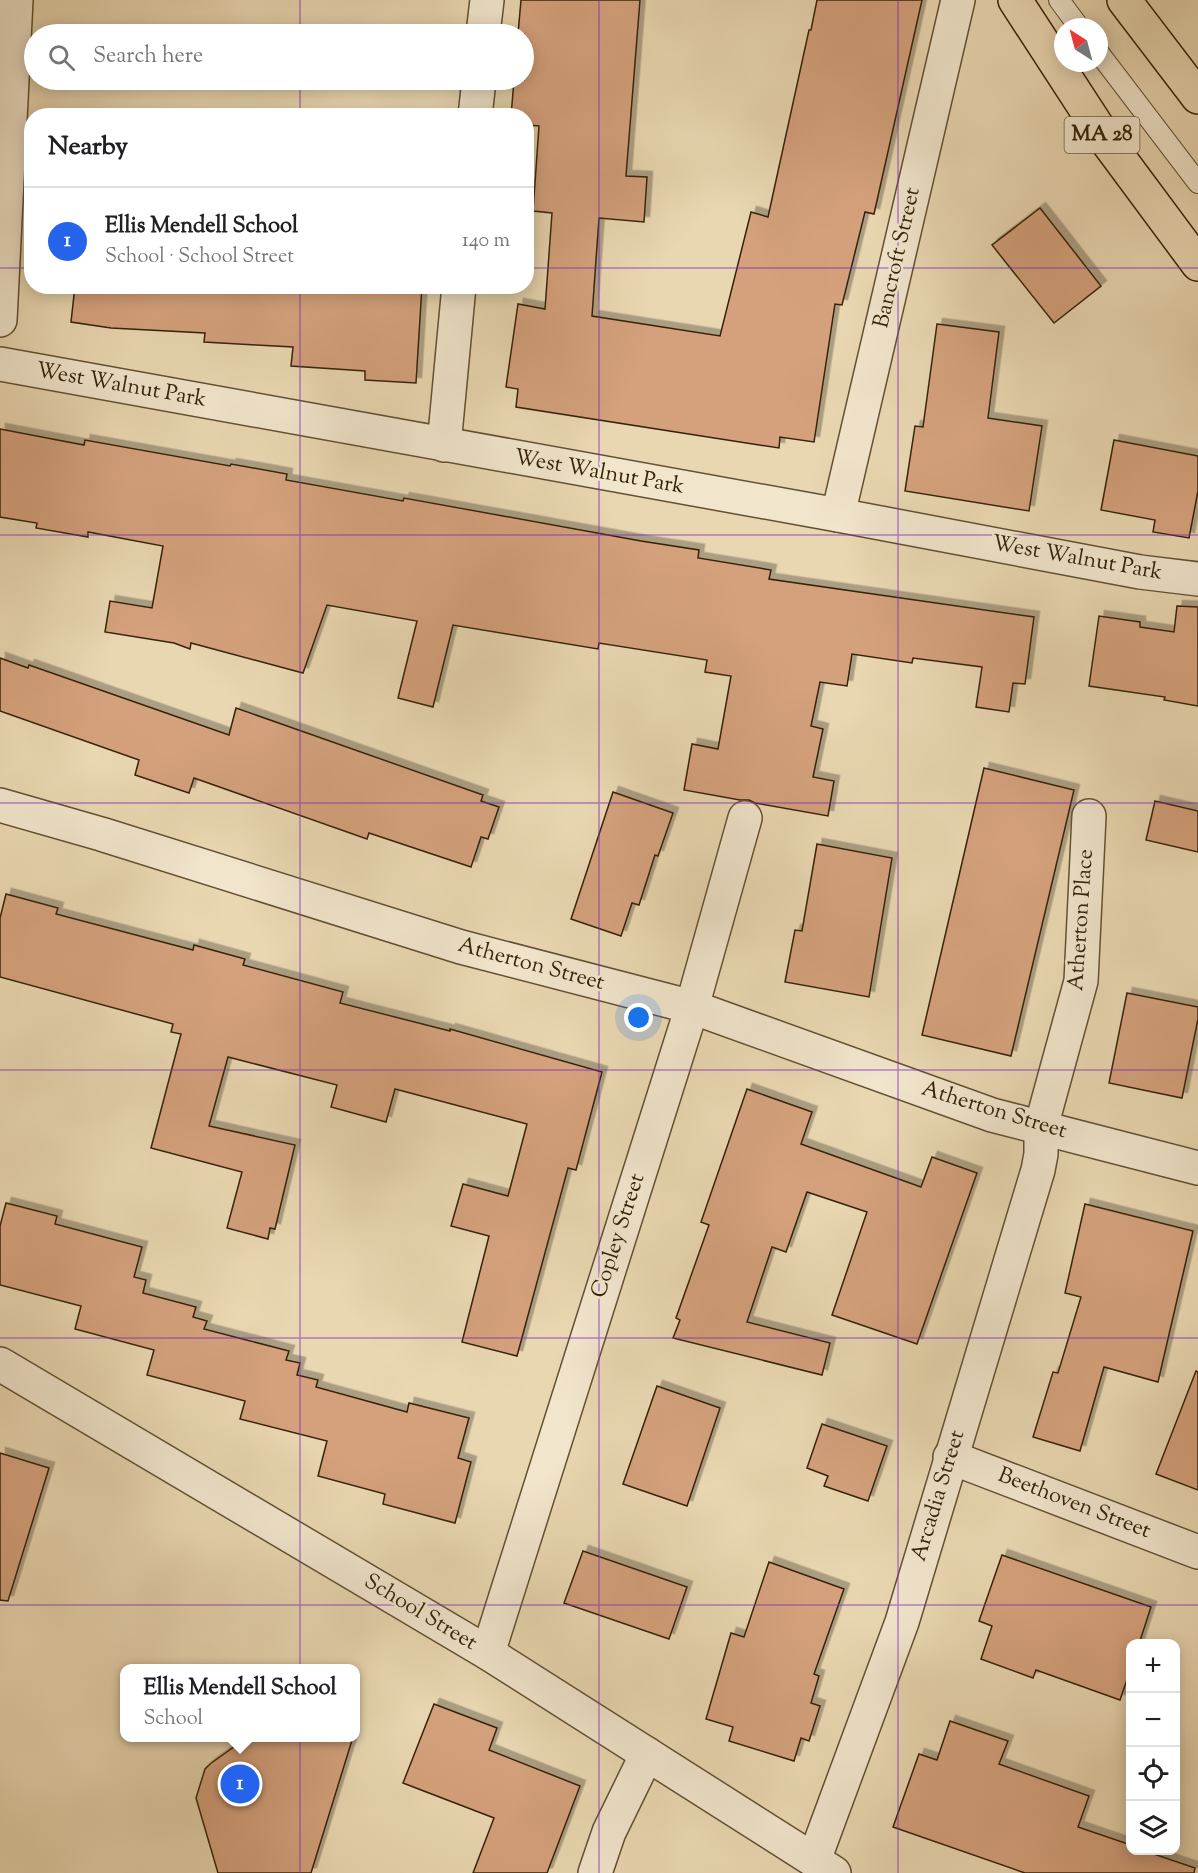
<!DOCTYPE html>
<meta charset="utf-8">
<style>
:root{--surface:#fff;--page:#f2f2f2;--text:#202124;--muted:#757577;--line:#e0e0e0;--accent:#2563eb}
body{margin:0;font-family:"Sorts Mill Goudy",serif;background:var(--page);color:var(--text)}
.controls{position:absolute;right:18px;bottom:18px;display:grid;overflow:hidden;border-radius:12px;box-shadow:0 3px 15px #0003}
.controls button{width:54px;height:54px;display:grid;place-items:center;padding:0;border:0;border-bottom:2px solid var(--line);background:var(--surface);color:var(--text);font:30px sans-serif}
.compass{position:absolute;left:1054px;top:18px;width:54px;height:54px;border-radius:50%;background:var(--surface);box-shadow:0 3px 15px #0003;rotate:324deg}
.you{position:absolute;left:639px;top:1018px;width:21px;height:21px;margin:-15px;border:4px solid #fff;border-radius:50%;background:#1a73e8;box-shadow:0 0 0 9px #1a73e833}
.badge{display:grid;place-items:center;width:39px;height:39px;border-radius:50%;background:var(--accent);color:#fff;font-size:20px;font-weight:700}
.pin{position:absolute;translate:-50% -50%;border:3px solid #fff;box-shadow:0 2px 6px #0006}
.popup{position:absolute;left:120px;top:1664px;width:240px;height:78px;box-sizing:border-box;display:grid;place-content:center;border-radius:12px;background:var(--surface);filter:drop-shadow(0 2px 4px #0005);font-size:20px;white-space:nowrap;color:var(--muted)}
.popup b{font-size:22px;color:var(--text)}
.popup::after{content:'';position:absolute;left:50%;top:100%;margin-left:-12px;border:12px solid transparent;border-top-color:var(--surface)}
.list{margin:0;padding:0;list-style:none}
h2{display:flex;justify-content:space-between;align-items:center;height:78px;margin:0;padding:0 24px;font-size:26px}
h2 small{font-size:20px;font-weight:400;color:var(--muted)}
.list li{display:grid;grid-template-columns:39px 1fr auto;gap:18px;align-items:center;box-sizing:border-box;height:108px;padding:0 24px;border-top:2px solid var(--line)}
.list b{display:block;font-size:22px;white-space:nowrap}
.list p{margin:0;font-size:20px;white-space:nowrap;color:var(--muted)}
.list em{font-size:20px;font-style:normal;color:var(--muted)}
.icon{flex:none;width:33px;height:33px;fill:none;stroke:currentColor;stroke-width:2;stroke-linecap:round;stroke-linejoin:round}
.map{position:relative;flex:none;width:1198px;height:1873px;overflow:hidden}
.search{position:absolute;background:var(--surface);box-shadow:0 3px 15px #0003;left:24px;top:24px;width:510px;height:66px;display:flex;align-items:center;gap:15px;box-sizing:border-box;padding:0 21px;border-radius:33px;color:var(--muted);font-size:22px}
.panel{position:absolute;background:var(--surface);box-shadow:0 3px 15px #0003;left:24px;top:108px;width:510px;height:186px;border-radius:24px}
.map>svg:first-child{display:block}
</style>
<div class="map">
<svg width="1198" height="1873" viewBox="0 0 1198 1873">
<defs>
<filter id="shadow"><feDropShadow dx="5.5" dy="-5.5" stdDeviation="0" flood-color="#0004"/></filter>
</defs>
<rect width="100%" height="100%" fill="#e9d7b1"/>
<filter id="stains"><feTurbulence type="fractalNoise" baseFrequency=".00333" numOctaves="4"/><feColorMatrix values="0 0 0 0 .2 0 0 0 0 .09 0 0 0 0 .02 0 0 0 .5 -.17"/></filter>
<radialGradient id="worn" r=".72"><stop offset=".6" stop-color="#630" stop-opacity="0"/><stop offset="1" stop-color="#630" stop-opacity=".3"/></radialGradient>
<g fill="#d4a17c" stroke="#352308" stroke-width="1.5" filter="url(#shadow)">
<path d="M521,0H640L626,176L647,177L644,222L599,218L592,316L720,336L751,212L768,217L809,30H811L817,0H922L874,214L865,212L842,305L835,304L814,442L780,437L779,448L516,407L518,389L506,387L518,304L545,309L552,213L533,211L539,126L526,125V116H511L514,80H524V34H518Z"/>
<path d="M1040,208L1101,286L1054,323L992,245Z"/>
<path d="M75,286H422L416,383L365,380V371L291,366L293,347L204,342L205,333L111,328L71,322Z"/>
<path d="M937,324L999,332L988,418L1042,426L1029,511L905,491L915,426L923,427Z"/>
<path d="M0,429L84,445L85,440L230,466L231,464L287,474L286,480L403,501L404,498L641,541L699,550L698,558L771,570L769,579L1034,617L1025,684L1013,683L1009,712L976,707L982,667L913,658L912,663L852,654L847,686L820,682L811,726L823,729L813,777L834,781L828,816L755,803L749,800H740L684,790L692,744L718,749L731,676L705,672L707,660L599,643L598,649L453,625L433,707L398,698L417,621L327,605L303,673L191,643L190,649L174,643L105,632L110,601L152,608L163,546L88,532V537L36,528L37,523L0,517Z"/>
<path d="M1114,440L1198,456V491L1189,538L1153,532L1155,520L1101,510Z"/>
<path d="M1177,606L1198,607V706L1164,700L1165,697L1089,686L1099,616L1140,622V627L1174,632Z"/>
<path d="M0,658L28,668L29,665L229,735L236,708L483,795L481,801L499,807L488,839L481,837L471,867L369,833L367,839L194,778L189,793L135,775L139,760L0,711Z"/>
<path d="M984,768L1074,790L1011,1056L922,1035Z"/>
<path d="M613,792L673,813L658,856L655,855L639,905L632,903L621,936L571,919Z"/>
<path d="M1155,801L1198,811V852L1146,840Z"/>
<path d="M817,844L892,858L869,997L785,982L795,930L802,931Z"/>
<path d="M6,894L58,908L56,914L193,950L194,945L245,959L243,965L343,992L340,1003L450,1031V1029L602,1072L576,1170L568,1168L517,1356L462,1342L489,1236L451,1226L463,1184L508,1196L527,1124L395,1089L386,1122L331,1107L337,1085L228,1057L209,1126L295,1145L275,1229L270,1228L268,1239L227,1228L242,1172L151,1148L181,1034L171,1032L173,1024L0,977V918Z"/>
<path d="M1127,993L1198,1007V1019L1182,1098L1109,1083Z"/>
<path d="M747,1089L812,1112L801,1144L921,1187L932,1157L977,1173L917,1344L832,1315L867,1212L807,1192L786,1252L772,1247L747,1322L830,1343L822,1375L673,1338L680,1320L676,1318L709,1225L701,1222Z"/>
<path d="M6,1203L57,1216L55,1224L142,1247L134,1277L146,1280L143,1293L196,1307L193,1317L207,1321L204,1329L289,1351L286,1360L300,1363L297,1375L318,1380L316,1387L407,1412L409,1403L469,1418L458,1458L471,1462L455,1523L383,1504L385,1494L318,1476L327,1441L240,1419L245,1401L147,1375L154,1350L75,1329L81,1306L0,1285V1226Z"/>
<path d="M1085,1204L1193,1231L1158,1382L1104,1367L1080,1451L1033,1437L1053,1372L1058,1373L1081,1297L1065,1293Z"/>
<path d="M1196,1371L1198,1372V1490L1156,1474Z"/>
<path d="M657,1386L720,1408L687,1506L623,1484Z"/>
<path d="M822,1424L887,1446L868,1501L824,1486L828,1476L807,1468Z"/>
<path d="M0,1453L49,1468L8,1601L0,1600Z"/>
<path d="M583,1551L687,1587L669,1639L564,1603Z"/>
<path d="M1002,1555L1151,1607L1139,1644H1131V1668L1120,1700L1036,1670L1033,1678L981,1659L992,1626L979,1621Z"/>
<path d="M769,1562L844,1589L814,1674L819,1676L811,1703L820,1706L809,1741L801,1738L794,1761L729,1741L733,1727L706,1719L731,1633L744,1637Z"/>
<path d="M434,1704L497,1728L489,1750L580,1786L547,1873H473L494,1818L403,1783Z"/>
<path d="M950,1721L1008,1741L999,1764L1089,1796L1078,1827L1131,1845V1851H1145L1195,1868L1194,1873H1025L893,1827L919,1754L937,1760Z"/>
<path d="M238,1737H353L311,1873H218L196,1798L205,1769L210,1764L235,1746Z"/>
</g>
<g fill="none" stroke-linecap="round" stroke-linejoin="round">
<g stroke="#625032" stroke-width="22">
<g id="service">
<path d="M1059,0L1079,27"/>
<path d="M1099,53L1198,183"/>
</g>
</g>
<g stroke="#625032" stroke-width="36">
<g id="minor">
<path d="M483,34L487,0"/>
<path d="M475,116L479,80"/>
<path d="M0,320L16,0"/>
<path d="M0,364L838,515L1140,572L1198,579"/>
<path d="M444,445L459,286"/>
<path d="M838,515L958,0"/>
<path d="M0,805L101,834L461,947L692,1007L992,1115L1198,1168"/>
<path d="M0,1364L488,1653L834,1873"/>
<path d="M950,1457L1198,1552"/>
<path d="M488,1653L692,1007L745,818"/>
<path d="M814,1860L902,1622L1038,1170L1041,1154V1127L1081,981L1089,816"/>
<path d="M595,1873L609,1832L647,1754"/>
</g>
</g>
<g stroke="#352308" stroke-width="36">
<g id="primary">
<path d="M1015,0L1106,140L1198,264"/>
<path d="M1124,0L1198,97"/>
</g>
</g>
<use href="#service" stroke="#f1e5cc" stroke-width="20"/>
<use href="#minor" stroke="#f1e5cc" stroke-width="33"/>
<use href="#primary" stroke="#e9d7b1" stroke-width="33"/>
</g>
<path fill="none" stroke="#7b2cbf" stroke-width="1.5" stroke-opacity="0.55" d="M300,0V34M599,0V1873M898,0V1873M300,80V116M0,268H32M526,268H1198M300,286V1873M0,535H1198M0,803H1198M0,1070H1198M0,1338H1198M0,1605H1198"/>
<g text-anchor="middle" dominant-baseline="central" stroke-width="5" stroke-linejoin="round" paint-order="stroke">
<rect fill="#f1e5cc" stroke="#6d5d43" stroke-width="1.5" x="1064.5" y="117" width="75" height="36" rx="4.5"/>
<g font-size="21" font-weight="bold" fill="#352308">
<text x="1102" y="135">MA 28</text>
</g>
<g font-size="22" fill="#352308" stroke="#f1e5cc">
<text transform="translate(898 258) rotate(-77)">Bancroft Street</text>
<text transform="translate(121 386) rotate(10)">West Walnut Park</text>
<text transform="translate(599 473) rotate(10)">West Walnut Park</text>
<text transform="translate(1077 559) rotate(10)">West Walnut Park</text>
<text transform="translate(1082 920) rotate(-86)">Atherton Place</text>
<text transform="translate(531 965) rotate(15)">Atherton Street</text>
<text transform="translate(994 1111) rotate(17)">Atherton Street</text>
<text transform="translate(619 1236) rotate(-72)">Copley Street</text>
<text transform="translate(939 1496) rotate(-73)">Arcadia Street</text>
<text transform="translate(1074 1504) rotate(21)">Beethoven Street</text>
<text transform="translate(420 1613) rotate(31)">School Street</text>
</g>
</g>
<rect width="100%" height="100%" filter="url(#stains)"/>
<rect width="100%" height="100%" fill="url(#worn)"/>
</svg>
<div class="controls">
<button>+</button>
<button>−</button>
<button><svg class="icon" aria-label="locate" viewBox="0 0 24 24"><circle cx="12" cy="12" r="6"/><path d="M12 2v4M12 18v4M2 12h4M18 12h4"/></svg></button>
<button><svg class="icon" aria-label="layers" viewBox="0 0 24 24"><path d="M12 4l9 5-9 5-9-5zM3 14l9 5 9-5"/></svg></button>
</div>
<svg class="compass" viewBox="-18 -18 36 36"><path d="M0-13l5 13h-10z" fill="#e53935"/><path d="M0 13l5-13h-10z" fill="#757577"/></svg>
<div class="you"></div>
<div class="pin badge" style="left:240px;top:1784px">1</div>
<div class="popup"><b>Ellis Mendell School</b>School</div>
<div class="search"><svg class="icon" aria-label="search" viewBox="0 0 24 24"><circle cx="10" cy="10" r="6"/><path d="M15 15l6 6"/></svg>Search here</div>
<section class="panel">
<h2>Nearby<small></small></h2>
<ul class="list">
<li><span class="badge">1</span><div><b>Ellis Mendell School</b><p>School · School Street</p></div><em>140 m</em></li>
</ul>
</section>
</div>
